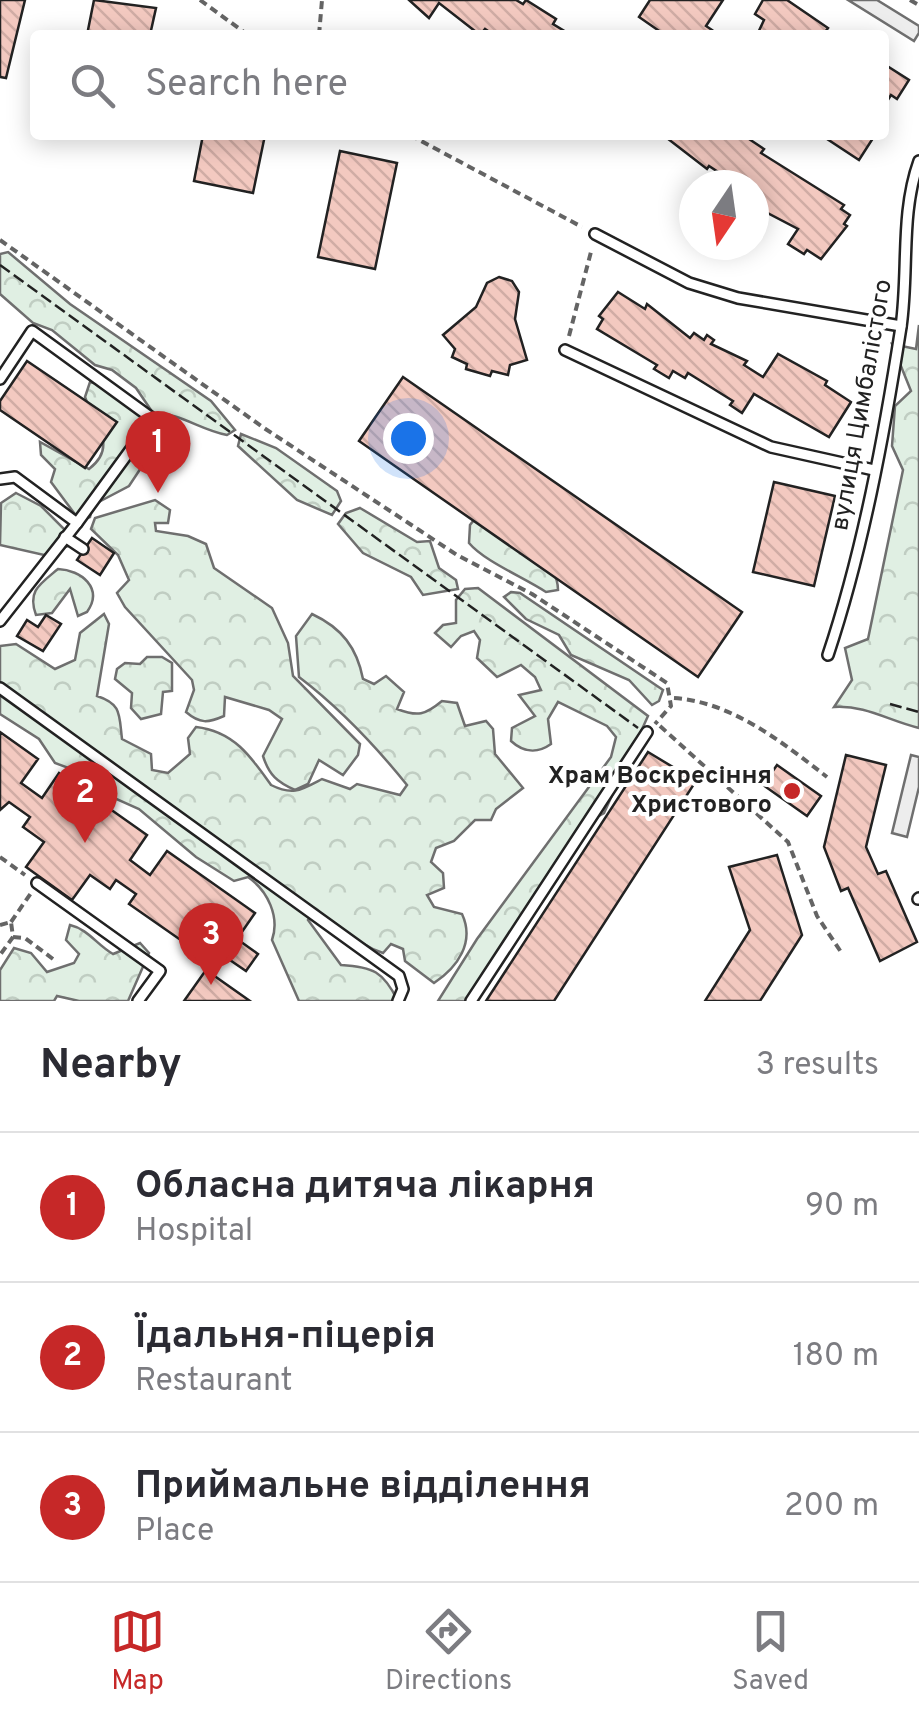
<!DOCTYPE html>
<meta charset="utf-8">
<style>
:root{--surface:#fff;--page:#f7f7f7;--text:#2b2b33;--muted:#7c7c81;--line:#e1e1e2;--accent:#c62828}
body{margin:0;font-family:Overpass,sans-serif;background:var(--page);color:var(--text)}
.compass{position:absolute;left:679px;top:170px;width:90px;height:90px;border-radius:50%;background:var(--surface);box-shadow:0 5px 25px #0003;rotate:193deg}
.you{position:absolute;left:408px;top:438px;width:35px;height:35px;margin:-25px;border:8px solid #fff;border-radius:50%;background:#1a73e8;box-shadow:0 0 0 15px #1a73e833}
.badge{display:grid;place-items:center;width:65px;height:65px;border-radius:50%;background:var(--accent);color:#fff;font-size:32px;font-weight:700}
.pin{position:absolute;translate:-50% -82px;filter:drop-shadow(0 2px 5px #0008)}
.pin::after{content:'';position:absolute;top:52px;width:35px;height:30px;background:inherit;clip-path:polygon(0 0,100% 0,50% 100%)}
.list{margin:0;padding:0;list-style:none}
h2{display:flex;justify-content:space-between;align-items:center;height:130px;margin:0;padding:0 40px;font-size:42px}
h2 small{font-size:32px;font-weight:400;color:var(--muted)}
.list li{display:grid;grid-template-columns:65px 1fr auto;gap:30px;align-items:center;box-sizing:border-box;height:150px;padding:0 40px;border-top:2px solid var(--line)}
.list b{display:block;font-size:38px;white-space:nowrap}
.list p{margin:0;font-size:32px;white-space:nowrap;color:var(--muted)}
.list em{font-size:32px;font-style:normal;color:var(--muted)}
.icon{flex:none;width:55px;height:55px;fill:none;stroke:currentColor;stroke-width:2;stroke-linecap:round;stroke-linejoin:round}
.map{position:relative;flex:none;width:919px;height:1001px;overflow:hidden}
.search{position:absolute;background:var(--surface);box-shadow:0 5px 25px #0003;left:30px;right:30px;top:30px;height:110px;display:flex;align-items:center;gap:25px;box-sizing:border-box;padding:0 35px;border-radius:10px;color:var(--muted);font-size:38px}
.sheet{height:580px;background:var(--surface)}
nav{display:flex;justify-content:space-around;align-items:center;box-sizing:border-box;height:140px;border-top:2px solid var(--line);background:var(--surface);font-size:28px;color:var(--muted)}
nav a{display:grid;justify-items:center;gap:5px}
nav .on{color:var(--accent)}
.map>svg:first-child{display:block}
</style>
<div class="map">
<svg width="919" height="1001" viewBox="0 0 919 1001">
<defs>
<pattern id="forest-crowns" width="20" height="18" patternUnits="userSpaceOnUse" patternTransform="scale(2.5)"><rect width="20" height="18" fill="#e0efe3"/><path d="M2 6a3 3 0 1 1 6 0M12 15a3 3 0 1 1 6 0" fill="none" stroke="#c0cdc2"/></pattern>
<pattern id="building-back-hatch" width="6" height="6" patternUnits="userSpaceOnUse" patternTransform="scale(2.5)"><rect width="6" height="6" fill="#f3c9c0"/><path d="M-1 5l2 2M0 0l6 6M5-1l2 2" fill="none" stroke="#d0aca5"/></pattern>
</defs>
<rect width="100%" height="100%" fill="#fff"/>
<g fill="url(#forest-crowns)" stroke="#6f6f6f" stroke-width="2.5">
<path d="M8,252L70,304L211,401L235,430L227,435C200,430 181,413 153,413L136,388L112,370L95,365L52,330L33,323L0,294V254Z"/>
<path d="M919,325V728C889,721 866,705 834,707L852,680L845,648L868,639L903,470L892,446L895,406L911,391L892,344L916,349Z"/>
<path d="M90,382L109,387L166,421V430L129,486L93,505L90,517L80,521L51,482L55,469L41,455L40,442L89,469C119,446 94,423 85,397Z"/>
<path d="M241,434L276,448L337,491L341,501L332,515L297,500L238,446Z"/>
<path d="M16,493L41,506L72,537L68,546L44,555L0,545L1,503Z"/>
<path d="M155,500L170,510L168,523H155L156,531L188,536L206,544L214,568L272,608L288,643L293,676L360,744L358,755L343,775L319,760L308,784L295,790C277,782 269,775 263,756L282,719L269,710L225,697L224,716C208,723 200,724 186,712L194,690L192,680L125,607L117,593L129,580L118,555L91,529L95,518Z"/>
<path d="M360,508L417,542L430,541L439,568L456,580L458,589L423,595L411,577L363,553L338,524L346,513Z"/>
<path d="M478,515C505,532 558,554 558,590L546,592C523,577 484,561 469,543L470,525Z"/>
<path d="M58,569C81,570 104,588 87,612L78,616L70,589L52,613L36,615C27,591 40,584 58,569Z"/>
<path d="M478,588L648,716L604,813L588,822L472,1001H438L477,939L611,757L616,737L607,726L558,702L548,719L551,744C537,754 523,752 511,741L512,728L535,716L519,695L541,690L535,677L521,665L497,677L477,658L480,640L474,631L461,636L451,647L435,633L443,625L456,623V600L465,589Z"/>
<path d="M511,592L520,593L663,690L659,701L652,705L629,680L571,655L559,635L526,619L504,597Z"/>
<path d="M104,614L109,624L97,696C122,704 119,715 122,739L151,754L152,770L168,773L190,754L188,738L196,727C234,731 252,758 271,785C293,796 301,790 322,779L350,789L357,784L400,795L407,785C374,744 341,709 299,677L296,636L312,614C342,628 357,648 363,679L374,684L386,676L404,692L397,709C418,717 425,715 442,701L457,703L465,726L486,721L493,729L495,754L523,788L496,809L491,820H475L454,841L436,848L431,862L443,873L444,888L427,895L434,907L462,914C475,942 458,967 434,983L405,961L403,949L391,944L383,953C355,944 340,923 314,910L308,920L341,965C373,967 383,971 398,1001H299L272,940C280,917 268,891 248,877L234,881L196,857L139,809L114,798L77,771L55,763L39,739L0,714V646L16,644L55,669L75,660L80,633Z"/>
<path d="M147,657H162L172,663V691L163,692L161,714L141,719L131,708L132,693L115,679L117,669L125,663L140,664Z"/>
<path d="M70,925C88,929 97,945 113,954L140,943L149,953L128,1001H79L57,996L54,1001H0V970L14,948L31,953L47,972L74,963L79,954L66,940Z"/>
</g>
<g fill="#ededed" stroke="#6f6f6f" stroke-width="2.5">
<path d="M848,0H877L919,26V33L914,41Z"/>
<path d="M911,755L919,757V787L907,837L892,833Z"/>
</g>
<g fill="url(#building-back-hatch)" stroke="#222" stroke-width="2.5">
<path d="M0,0H25L6,78L0,77Z"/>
<path d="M94,0L156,8L150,35H87Z"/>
<path d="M409,0H516L523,4L526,0L556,19L553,24L571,35H494L485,29L480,35L439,3L429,18Z"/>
<path d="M650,0H723L706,26L712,30L708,35H665L639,17Z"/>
<path d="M763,0H787L828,28L823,35H757L764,20L755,14Z"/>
<path d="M884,64L909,80L897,99L891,95L884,106Z"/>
<path d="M203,135H265L253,193L194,181Z"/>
<path d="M663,135H743L764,149L761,153L844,205L841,209L850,215L844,224L847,226L821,259L807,250L804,254L788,244L798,229L754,206V185H738L709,166L707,169Z"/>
<path d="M821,135H875L859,160Z"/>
<path d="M340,151L397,163L375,269L318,257Z"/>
<path d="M499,277L512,281L519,292L515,319L527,360L510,365L508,375L492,371L490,376L466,369L467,364L452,357L455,349L443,335L476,307L487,283Z"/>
<path d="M618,292L645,309L647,304L690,338L694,333L704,340L707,335L714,340L711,344L747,361L744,365L763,377L778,354L827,381L825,385L851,402L829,437L754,394L742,413L730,405L733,401L688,373L685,378L673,371L669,378L654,369L657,365L597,329L603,319L599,316Z"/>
<path d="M27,361L117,422L85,468L0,410V401Z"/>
<path d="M403,377L742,612L698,677L359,441Z"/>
<path d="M774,482L835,496L814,586L753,572Z"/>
<path d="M92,538L114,553L100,575L77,560Z"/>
<path d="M46,615L61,624L43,651L17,636L27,620L38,627Z"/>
<path d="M0,732L38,759L21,783L42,798L59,773L147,835L130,860L150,875L167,851L255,913L237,939L258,954L246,971L224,956L218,966L129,904L136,894L116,880L110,889L90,875L72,900L26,867L44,842L23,827L30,817L9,802L0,810Z"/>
<path d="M648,752L696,781L554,1001H486Z"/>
<path d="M846,755L886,765L866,847L878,874L886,871L917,942L880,961L848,888L841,891L824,847Z"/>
<path d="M777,765L821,796L807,816L763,785Z"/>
<path d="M777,855L802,935L760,1001H705L750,930L729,867Z"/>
<path d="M206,970L250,1001H184Z"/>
</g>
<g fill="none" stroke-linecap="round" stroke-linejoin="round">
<g stroke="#222" stroke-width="14">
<g id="service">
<path d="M595,234L689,283L738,298L901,326"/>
<path d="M565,350L771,447L874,470"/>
<path d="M0,379L32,331L153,419L77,523"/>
<path d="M0,479L15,477L77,523L0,621"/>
<path d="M65,537L83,549"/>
<path d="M828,655C863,550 884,436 901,327C909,271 900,214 919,161"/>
<path d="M0,688L399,976L403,989L398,1001"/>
<path d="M37,883L160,971L138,1001"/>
<path d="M918,899L919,898"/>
<path d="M471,1001L647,732"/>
</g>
</g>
<g stroke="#646464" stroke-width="4" stroke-dasharray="8 5" stroke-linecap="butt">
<path d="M200,0L248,35"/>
<path d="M910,0L919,5"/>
<path d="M319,35L322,0"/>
<path d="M410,135L582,227"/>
<path d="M0,240L264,428L457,555L532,594L667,683L671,706L655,724"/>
<path d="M569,336L592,248"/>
<path d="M674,698C732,702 782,742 827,777"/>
<path d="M660,726L788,842L817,916L841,952"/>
<path d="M0,857L25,875"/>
<path d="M11,922L31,893"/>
<path d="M0,925L11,922L13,937L0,955"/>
<path d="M13,937L25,938L57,962"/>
</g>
<use href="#service" stroke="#fff" stroke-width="9"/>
<g stroke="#222" stroke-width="2.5" stroke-dasharray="12 5" stroke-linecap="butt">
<path d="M0,265L638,728"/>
<path d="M890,704L919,712"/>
</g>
</g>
<circle fill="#c62828" stroke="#fff" stroke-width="4" cx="792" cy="791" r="10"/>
<g text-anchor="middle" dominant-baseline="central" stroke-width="8" stroke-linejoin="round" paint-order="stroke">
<g font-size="25" fill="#222" stroke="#fff">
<text transform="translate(863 405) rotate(-80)">вулиця Цимбалістого</text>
</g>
<g font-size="25" font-weight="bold" fill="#222" stroke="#fff" text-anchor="end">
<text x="772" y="777">Храм Воскресіння<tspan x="772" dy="29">Христового</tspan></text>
</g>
</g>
</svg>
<svg class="compass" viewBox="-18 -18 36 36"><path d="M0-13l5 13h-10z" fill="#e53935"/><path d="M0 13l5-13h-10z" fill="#7c7c81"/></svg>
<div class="you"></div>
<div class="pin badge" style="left:158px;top:493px">1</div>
<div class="pin badge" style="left:85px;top:843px">2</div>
<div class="pin badge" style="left:211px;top:985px">3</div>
<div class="search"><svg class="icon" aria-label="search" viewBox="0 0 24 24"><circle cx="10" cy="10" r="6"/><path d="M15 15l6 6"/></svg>Search here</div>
</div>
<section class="sheet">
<h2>Nearby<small>3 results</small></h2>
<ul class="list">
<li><span class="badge">1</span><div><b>Обласна дитяча лікарня</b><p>Hospital</p></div><em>90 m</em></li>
<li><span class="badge">2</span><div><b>Їдальня-піцерія</b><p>Restaurant</p></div><em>180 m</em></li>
<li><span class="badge">3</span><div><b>Приймальне відділення</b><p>Place</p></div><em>200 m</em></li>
</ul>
</section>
<nav>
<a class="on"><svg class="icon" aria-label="map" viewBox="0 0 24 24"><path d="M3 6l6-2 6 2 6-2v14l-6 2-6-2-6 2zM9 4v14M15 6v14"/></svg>Map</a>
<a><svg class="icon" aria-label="directions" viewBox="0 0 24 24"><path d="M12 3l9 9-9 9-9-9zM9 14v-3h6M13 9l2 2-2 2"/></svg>Directions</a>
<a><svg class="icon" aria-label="saved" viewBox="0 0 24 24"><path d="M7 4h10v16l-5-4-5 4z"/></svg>Saved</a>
</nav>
